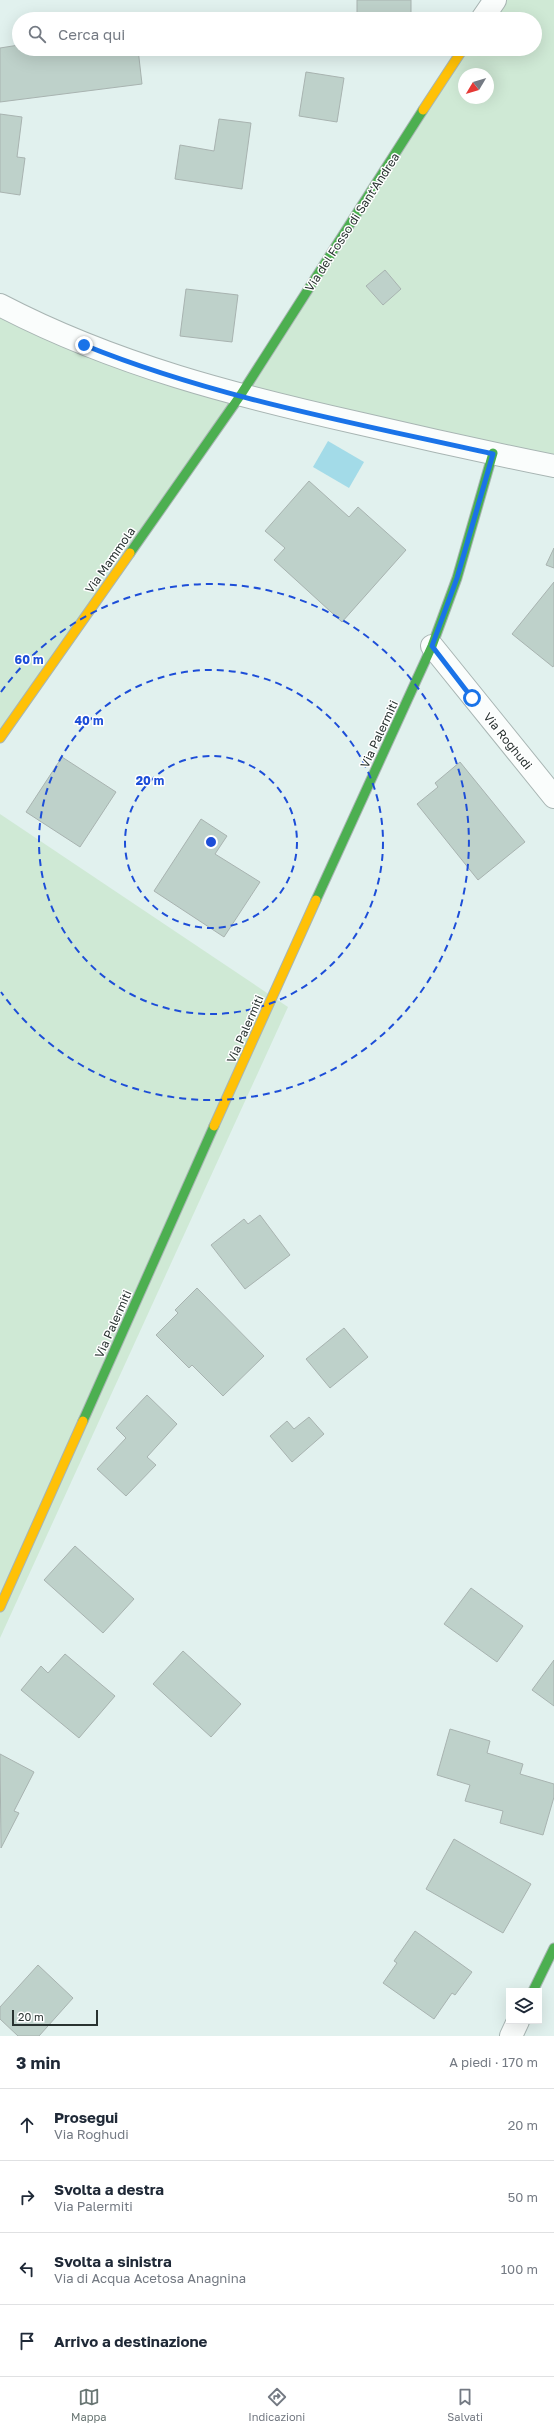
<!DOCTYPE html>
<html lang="it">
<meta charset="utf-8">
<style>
:root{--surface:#fff;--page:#f2f2f3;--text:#1f2937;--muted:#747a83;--line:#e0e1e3;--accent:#697673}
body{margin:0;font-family:"Golos Text",sans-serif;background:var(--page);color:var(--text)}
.controls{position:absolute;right:12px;bottom:12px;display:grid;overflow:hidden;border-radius:0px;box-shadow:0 4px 16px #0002}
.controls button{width:36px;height:36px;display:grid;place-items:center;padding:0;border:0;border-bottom:1px solid var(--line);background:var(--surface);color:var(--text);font:20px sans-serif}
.compass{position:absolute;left:458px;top:68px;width:36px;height:36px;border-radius:50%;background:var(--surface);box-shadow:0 4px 16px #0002;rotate:232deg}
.scale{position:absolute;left:12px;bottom:10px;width:86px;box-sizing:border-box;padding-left:4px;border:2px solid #293331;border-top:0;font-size:11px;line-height:14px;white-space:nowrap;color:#293331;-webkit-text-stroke:3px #fff;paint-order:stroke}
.stop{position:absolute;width:12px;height:12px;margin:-9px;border:3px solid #1a73e8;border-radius:50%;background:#fff}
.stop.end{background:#1a73e8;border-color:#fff;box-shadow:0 1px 4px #0008}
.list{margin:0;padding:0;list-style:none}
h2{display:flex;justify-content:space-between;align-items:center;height:52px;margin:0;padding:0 16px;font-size:17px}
h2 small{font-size:13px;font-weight:400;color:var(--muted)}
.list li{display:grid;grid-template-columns:26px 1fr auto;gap:12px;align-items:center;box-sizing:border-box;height:72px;padding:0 16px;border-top:1px solid var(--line)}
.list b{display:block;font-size:15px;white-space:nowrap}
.list p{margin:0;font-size:13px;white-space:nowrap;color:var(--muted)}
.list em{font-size:13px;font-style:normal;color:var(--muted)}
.icon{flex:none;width:22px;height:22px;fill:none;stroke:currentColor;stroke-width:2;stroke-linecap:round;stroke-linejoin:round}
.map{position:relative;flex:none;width:554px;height:2036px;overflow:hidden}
.search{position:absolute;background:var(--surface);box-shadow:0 4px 16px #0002;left:12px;right:12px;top:12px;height:44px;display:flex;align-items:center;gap:10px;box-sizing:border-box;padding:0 14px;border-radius:22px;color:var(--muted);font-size:15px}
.sheet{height:340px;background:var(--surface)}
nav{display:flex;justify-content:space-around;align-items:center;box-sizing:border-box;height:56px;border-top:1px solid var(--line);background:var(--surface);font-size:11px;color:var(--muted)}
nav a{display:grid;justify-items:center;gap:2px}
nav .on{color:var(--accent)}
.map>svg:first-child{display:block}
</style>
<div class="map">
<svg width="554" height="2036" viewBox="0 0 554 2036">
<rect width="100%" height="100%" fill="#e1f1ee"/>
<g fill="#cfe9d5" fill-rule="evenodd">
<path d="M495,0H554V466L240,396L0,738V304L240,396L463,49H535V19H482ZM464,74H488V98H464Z"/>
<path d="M0,814L288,1007L0,1638Z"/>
</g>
<path fill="#a3dbe8" d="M328,441L364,462L349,488L313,467Z"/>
<g fill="#bed1ca" stroke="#a8b3b0">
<path d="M357,0H411V13H424V19H345L357,18Z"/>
<path d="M19,45V49H138L142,84L0,102V48Z"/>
<path d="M306,72L344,78L337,122L299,116Z"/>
<path d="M0,114L22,117L17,157L25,158L20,195L0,192Z"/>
<path d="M219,119L251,123L242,189L175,179L180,145L214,151Z"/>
<path d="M385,270L401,289L383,305L366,286Z"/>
<path d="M186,289L238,295L232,342L180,336Z"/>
<path d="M309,481L349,517L358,507L406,550L342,622L274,560L285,548L265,531Z"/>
<path d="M554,548V568L546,565Z"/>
<path d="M554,582V665L553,667L512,634Z"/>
<path d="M62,757L116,792L80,847L26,812Z"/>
<path d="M460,762L525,842L478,880L417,804L438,787L435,783Z"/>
<path d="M201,819L227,836L215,854L260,882L224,937L154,891Z"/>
<path d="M260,1215L290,1255L245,1289L211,1245L244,1219L248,1224Z"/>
<path d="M197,1288L264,1356L223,1396L192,1365L189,1368L156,1335L178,1313L175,1310Z"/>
<path d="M344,1328L368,1357L330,1388L306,1359Z"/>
<path d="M147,1395L177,1424L147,1457L156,1465L126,1496L97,1469L126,1438L116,1428Z"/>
<path d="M309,1417L324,1434L292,1462L270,1436L287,1421L294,1429Z"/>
<path d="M75,1546L134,1599L103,1633L44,1580Z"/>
<path d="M471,1588L523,1626L497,1662L444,1624Z"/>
<path d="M183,1651L241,1704L211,1737L153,1684Z"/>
<path d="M65,1654L115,1696L79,1738L21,1690L41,1666L48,1673Z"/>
<path d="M554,1660V1706L532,1690Z"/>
<path d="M450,1729L490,1741L487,1753L523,1764L520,1774L554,1784V1797L543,1835L500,1823L503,1811L465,1801L470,1785L437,1775Z"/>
<path d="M0,1754L34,1772L14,1811L19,1813L1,1848Z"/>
<path d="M454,1839L531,1884L503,1933L426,1889Z"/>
<path d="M415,1931L472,1972L455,1995L452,1993L434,2019L383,1983L397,1963L394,1961Z"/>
<path d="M38,1965L73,1998L39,2036H18L0,2019V2007Z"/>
</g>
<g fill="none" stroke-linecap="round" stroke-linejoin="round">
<g stroke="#a8b5b3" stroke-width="24">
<g id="street">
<path d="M482,19L495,0"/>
<path d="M0,305C115,365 237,396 362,424C426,439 490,453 554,466"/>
<path d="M432,646L554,797"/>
<path d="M511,2036L518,2021"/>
</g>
</g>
<g stroke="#a8b5b3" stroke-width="11">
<g id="fast">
<path d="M130,553L240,396L423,110"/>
<path d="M316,900L432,646L457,578L493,453"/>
<path d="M83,1421L214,1126"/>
<path d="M533,1991L554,1948"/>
</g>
</g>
<g stroke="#a8b5b3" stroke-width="11">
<g id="slow">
<path d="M423,110L463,49"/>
<path d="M0,738L130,553"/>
<path d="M214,1126L316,900"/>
<path d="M0,1607L83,1421"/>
</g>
</g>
<use href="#street" stroke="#fafdfc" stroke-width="22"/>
<use href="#fast" stroke="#4caf50" stroke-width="9"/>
<use href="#slow" stroke="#ffc107" stroke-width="9"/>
</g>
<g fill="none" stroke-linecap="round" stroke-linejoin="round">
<path stroke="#1a73e8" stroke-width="5" d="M84,345C215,398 355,423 493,454L457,578L432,646L472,698"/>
</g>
<g fill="none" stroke="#1d4ed8" stroke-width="2" stroke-dasharray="7 5">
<circle cx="211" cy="842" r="86"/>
<circle cx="211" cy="842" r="172"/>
<path d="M1 692A258 258 0 1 1 1 992"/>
</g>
<g text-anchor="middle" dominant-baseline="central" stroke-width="3" stroke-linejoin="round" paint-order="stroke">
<g font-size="12" fill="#293331" stroke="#fff">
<text transform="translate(352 222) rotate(-57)">Via del Fosso di Sant'Andrea</text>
<text transform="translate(110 560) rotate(-55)">Via Mammola</text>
<text transform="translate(379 734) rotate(-65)">Via Palermiti</text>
<text transform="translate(508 741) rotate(51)">Via Roghudi</text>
<text transform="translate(245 1029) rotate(-66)">Via Palermiti</text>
<text transform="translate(113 1324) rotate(-66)">Via Palermiti</text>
</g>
</g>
<circle cx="211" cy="842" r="6" fill="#1d4ed8" stroke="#fff" stroke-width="2"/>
<g font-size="12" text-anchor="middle" font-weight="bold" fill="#1d4ed8" stroke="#fff" stroke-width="3" stroke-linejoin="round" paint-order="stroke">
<text x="29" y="664">60 m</text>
<text x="89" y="725">40 m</text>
<text x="150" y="785">20 m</text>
</g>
</svg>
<div class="controls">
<button><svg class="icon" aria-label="layers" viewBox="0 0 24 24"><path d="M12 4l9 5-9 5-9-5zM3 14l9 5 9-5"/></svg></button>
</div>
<svg class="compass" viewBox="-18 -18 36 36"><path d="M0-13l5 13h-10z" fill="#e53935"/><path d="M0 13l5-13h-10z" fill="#747a83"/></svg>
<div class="scale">20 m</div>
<div class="stop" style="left:472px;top:698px"></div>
<div class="stop end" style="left:84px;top:345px"></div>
<div class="search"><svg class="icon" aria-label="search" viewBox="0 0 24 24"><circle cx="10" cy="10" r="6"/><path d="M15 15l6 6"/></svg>Cerca qui</div>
</div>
<section class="sheet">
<h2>3 min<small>A piedi · 170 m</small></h2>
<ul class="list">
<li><svg class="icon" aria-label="ahead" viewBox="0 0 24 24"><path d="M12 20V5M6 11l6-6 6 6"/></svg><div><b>Prosegui</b><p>Via Roghudi</p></div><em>20 m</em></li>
<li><svg class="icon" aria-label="right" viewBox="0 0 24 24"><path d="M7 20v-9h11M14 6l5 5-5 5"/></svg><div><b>Svolta a destra</b><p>Via Palermiti</p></div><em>50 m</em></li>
<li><svg class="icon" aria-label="left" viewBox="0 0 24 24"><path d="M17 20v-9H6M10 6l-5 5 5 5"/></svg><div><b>Svolta a sinistra</b><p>Via di Acqua Acetosa Anagnina</p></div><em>100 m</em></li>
<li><svg class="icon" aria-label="arrive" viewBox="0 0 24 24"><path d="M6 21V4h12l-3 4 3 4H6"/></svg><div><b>Arrivo a destinazione</b></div></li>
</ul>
</section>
<nav>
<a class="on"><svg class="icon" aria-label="map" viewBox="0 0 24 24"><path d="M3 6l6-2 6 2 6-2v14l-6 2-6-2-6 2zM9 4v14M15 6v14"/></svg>Mappa</a>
<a><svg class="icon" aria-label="directions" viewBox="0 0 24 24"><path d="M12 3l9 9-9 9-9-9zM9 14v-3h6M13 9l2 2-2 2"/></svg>Indicazioni</a>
<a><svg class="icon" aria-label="saved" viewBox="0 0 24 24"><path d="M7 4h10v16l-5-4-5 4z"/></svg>Salvati</a>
</nav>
